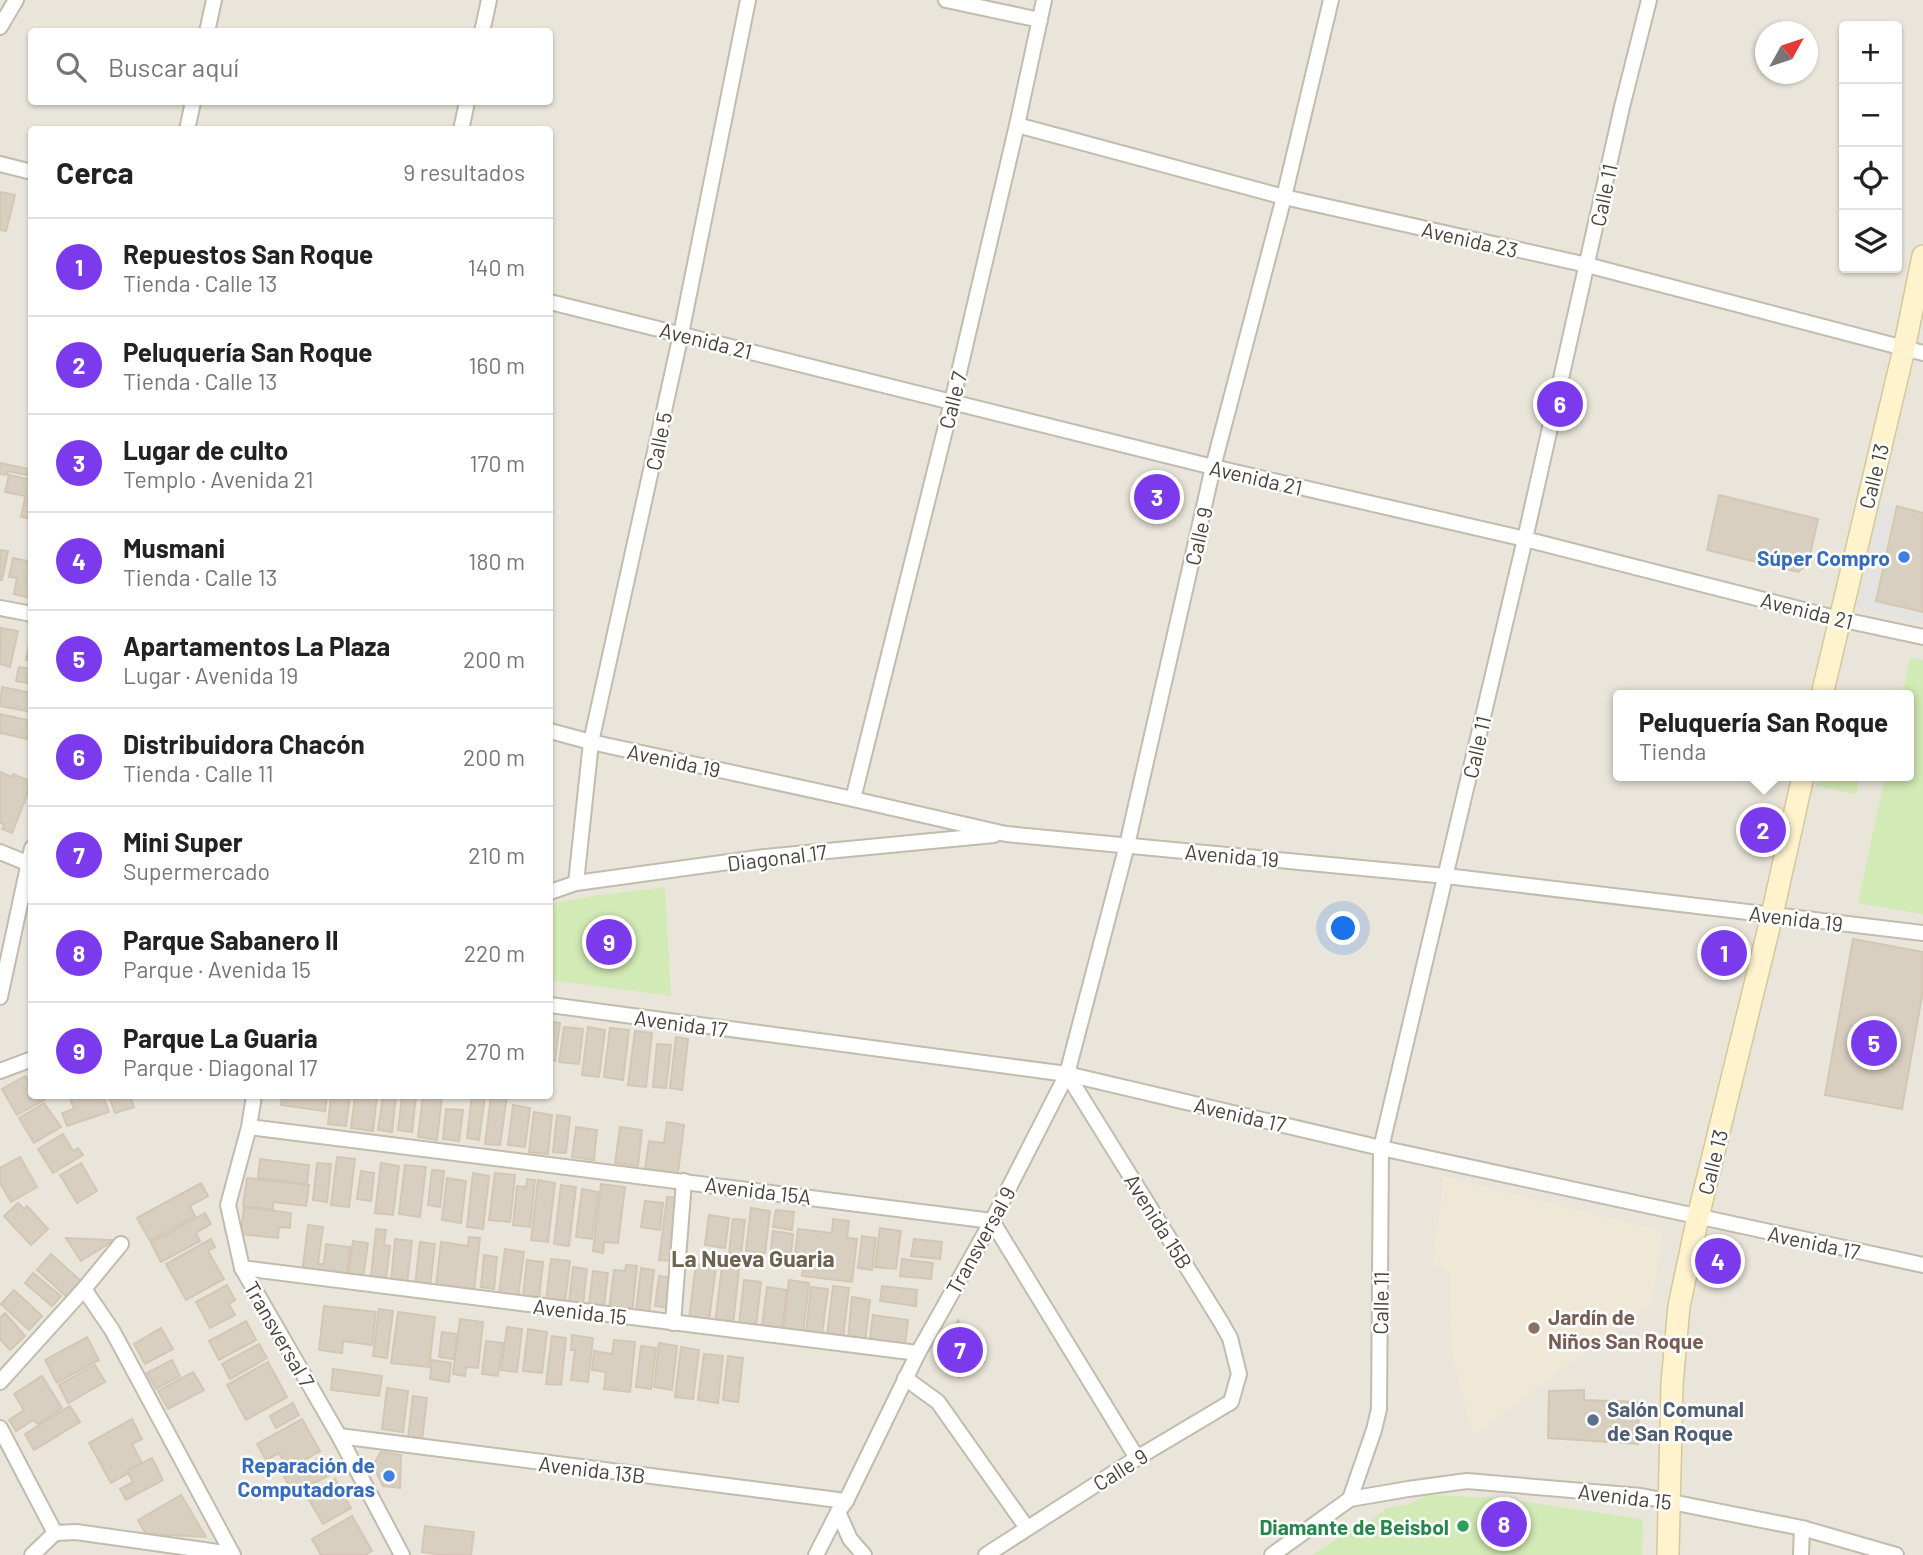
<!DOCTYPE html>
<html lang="es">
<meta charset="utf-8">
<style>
:root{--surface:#fff;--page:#f2f2f2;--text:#222;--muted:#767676;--line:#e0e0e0;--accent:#7c3aed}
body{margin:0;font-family:Barlow,sans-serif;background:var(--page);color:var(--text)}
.controls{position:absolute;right:21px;top:21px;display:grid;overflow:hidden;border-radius:7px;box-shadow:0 2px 5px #0004}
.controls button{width:63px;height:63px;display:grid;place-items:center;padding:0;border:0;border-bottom:2px solid var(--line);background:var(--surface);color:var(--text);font:35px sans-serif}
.compass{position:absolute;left:1755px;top:21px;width:63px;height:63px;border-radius:50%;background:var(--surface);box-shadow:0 2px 5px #0004;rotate:50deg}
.you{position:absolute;left:1344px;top:929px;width:24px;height:24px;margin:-18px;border:5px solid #fff;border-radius:50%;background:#1a73e8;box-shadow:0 0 0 10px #1a73e833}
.badge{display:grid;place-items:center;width:46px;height:46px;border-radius:50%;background:var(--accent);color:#fff;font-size:23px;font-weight:700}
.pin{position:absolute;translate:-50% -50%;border:4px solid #fff;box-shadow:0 2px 7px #0006}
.popup{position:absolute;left:1613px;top:690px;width:301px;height:91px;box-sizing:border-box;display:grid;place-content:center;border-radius:7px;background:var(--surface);filter:drop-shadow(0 2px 5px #0005);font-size:23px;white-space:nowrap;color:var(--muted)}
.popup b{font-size:26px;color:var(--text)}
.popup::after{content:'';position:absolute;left:50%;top:100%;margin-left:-14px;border:14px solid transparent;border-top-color:var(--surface)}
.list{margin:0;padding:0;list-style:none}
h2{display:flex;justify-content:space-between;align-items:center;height:91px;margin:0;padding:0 28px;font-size:30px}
h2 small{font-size:23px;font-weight:400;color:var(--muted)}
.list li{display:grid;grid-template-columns:46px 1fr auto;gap:21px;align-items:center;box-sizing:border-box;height:98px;padding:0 28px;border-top:2px solid var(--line)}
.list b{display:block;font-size:26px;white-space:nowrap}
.list p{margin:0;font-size:23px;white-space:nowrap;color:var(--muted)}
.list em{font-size:23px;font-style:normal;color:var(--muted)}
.icon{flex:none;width:38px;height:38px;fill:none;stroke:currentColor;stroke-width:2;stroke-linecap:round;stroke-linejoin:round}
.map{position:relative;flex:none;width:1923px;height:1555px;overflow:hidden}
.search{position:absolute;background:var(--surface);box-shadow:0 2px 5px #0004;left:28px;top:28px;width:525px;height:77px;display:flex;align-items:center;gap:18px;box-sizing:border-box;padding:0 24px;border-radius:7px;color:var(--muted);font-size:26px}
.panel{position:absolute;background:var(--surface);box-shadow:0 2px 5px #0004;left:28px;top:126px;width:525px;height:973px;border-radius:7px}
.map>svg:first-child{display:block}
</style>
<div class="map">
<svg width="1923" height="1555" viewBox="0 0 1923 1555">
<rect width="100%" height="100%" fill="#f6f3ec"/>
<path fill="#eae5da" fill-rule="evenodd" d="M0,0H1923V1555H0ZM1844,26H1897V268H1844ZM32,32H550V102H32ZM1766,32H1808V74H1766ZM32,130H550V1096H32ZM1618,695H1908V776H1618Z"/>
<path fill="#efe8d6" d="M1444,1177L1662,1231L1653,1302L1473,1436L1452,1355L1450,1272L1432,1266Z"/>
<g fill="#d2eab5">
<path d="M1910,657L1923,660V914L1858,903L1885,776H1908V695H1902Z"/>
<path d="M1818,776H1860L1856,794L1816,786Z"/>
<path d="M665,887L671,996L550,980V904L585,897Z"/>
<path d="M1429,1495L1499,1498L1643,1519L1642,1555H1312L1352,1529L1371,1521L1386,1508L1409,1504Z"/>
</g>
<path fill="#e5e3e0" d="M1877,501L1897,506L1876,601L1923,612V623L1854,607Z"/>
<g fill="#d8cfc1" stroke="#d3c7b4" stroke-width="2">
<path d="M0,192L15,195L6,231L0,230Z"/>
<path d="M0,463L29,469L27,475L8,471L7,475L0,474Z"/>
<path d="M9,475L32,480L31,497L5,492Z"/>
<path d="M1719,495L1818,519L1808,564L1798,572L1707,550Z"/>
<path d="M25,498L32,500V519L21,517Z"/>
<path d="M1897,506L1923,513V612L1876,601Z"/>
<path d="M0,550L8,551L2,580H0Z"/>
<path d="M13,558L32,562L31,598L14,594L17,578L9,577Z"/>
<path d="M1,628L18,631L10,667L0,664Z"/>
<path d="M31,633H32V661L26,660Z"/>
<path d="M19,667L32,669V684L16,681Z"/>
<path d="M2,687L32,693V712L0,706Z"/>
<path d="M0,714L32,721V740L0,733Z"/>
<path d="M0,772L12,777L13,774L32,782L12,833L2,829L4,824L0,823Z"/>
<path d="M1853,939L1923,952V990L1902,1109L1825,1095Z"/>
<path d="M550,1022L560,1023L555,1061L550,1060Z"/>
<path d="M564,1027L583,1029L579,1064L559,1062Z"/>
<path d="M588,1027L605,1030L599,1077L582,1075Z"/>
<path d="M610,1028L629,1030L623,1080L604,1077Z"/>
<path d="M635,1031L652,1033L646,1087L628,1085Z"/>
<path d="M676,1037L688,1039L682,1090L670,1088Z"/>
<path d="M657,1044L671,1045L666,1088L653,1087Z"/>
<path d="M25,1076L32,1086V1096H41L44,1100L17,1115L2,1089Z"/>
<path d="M69,1096H103L109,1112L67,1126L62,1113L74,1109Z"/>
<path d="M109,1096H130L134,1107L115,1113Z"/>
<path d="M282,1096H327L325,1111L281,1105Z"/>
<path d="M331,1096H350L346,1126L328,1124Z"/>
<path d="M355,1096H377L373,1131L351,1128Z"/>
<path d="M383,1096H396L392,1132L378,1130Z"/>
<path d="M402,1096H416L412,1132L398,1130Z"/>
<path d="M423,1096H442L437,1140L418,1137Z"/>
<path d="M472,1096H485L479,1140L467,1138Z"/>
<path d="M491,1096H507L500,1145L485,1144Z"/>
<path d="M44,1103L61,1127L34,1143L19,1118Z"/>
<path d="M513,1105L530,1108L525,1147L508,1145Z"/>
<path d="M446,1109L463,1110L459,1141L443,1139Z"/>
<path d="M534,1112L552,1115L548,1154L529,1152Z"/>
<path d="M557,1115L570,1117L566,1153L553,1152Z"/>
<path d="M667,1122L684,1125L678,1173L645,1169L649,1141L664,1143Z"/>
<path d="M576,1127L597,1130L594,1160L572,1157Z"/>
<path d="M620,1127L642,1130L638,1166L615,1163Z"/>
<path d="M63,1134L73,1151L78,1148L83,1155L53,1173L38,1149Z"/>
<path d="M20,1157L37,1187L11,1202L0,1183V1168Z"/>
<path d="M337,1157L355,1159L349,1207L331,1205Z"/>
<path d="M260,1159L309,1165L307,1184L258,1178Z"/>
<path d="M81,1163L97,1191L77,1203L60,1175Z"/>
<path d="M317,1163L331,1164L327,1202L313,1200Z"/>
<path d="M381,1163L399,1166L393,1215L375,1213Z"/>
<path d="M405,1165L426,1167L420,1217L399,1214Z"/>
<path d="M432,1170L444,1171L440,1207L428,1205Z"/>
<path d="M361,1171L374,1173L371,1201L357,1199Z"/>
<path d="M473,1173L489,1176L483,1229L467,1227Z"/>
<path d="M495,1173L515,1175L510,1222L489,1220Z"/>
<path d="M247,1178L309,1185L306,1206L273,1202V1210L243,1206Z"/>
<path d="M447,1178L466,1181L461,1223L442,1220Z"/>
<path d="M527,1179L535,1180L530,1227L513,1225L517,1186L526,1187Z"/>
<path d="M538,1180L555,1183L548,1242L531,1240Z"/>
<path d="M201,1183L208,1196L190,1206L195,1216L150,1241L137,1218Z"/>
<path d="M601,1184L625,1187L618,1243L604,1242L603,1253L593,1251Z"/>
<path d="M561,1185L576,1187L569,1246L554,1244Z"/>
<path d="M582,1189L598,1192L592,1239L576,1237Z"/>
<path d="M667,1197L678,1198L671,1261L659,1260Z"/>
<path d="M645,1201L663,1203L660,1230L641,1227Z"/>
<path d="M18,1203L24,1209L27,1206L48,1229L31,1245L4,1216Z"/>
<path d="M244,1207L291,1213L290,1228L279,1227L278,1238L241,1234Z"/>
<path d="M751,1208L770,1211L765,1253L746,1251Z"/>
<path d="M776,1210L794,1212L792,1230L773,1227Z"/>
<path d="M205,1213L211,1224L196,1233L200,1241L161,1262L151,1243Z"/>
<path d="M709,1215L729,1218L725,1248L705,1245Z"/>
<path d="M733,1219L745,1220L741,1254L729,1253Z"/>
<path d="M833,1219L849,1221L847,1238L857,1239L852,1282L802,1276L805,1254L795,1253L798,1229L832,1233Z"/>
<path d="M308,1225L323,1227L318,1264H324L326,1244L350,1247L346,1280L302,1274Z"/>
<path d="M880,1228L901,1231L896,1269L875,1267Z"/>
<path d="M376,1229L386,1230L384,1245L390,1246L386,1278L371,1276Z"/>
<path d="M773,1231L793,1234L791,1253L771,1250Z"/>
<path d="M862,1236L876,1238L872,1270L858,1268Z"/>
<path d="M469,1237L480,1238L474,1290L436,1285L441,1242L468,1246Z"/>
<path d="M66,1238L114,1240L81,1261Z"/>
<path d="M211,1239L215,1247L208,1251L224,1279L186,1300L166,1264Z"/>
<path d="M395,1239L412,1241L407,1284L391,1282Z"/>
<path d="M914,1239L942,1242L940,1259L911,1256Z"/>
<path d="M353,1241L368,1243L363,1278L348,1276Z"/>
<path d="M420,1242L435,1244L430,1287L415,1285Z"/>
<path d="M505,1249L524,1252L518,1297L499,1294Z"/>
<path d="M51,1254L82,1282L68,1298L37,1270Z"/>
<path d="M484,1255L497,1257L494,1289L481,1287Z"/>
<path d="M551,1259L570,1261L565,1302L546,1300Z"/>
<path d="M902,1259L933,1263L931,1279L900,1276Z"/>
<path d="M527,1260L543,1262L539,1299L523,1297Z"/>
<path d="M696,1264L716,1266L709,1321L689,1319Z"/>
<path d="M626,1265L637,1266L632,1313L609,1310L614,1270L625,1271Z"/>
<path d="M573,1267L587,1269L583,1305L569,1303Z"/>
<path d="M722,1267L739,1269L733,1325L715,1323Z"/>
<path d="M641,1268L654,1270L649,1313L636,1311Z"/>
<path d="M593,1271L608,1273L604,1306L589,1304Z"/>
<path d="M33,1273L61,1296L52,1306L25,1283Z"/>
<path d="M659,1276L674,1278L670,1308L655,1306Z"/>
<path d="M744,1280L761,1282L756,1326L739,1324Z"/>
<path d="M789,1280L809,1283L803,1333L783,1331Z"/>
<path d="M227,1285L235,1300L229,1304L235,1315L210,1328L196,1302Z"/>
<path d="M833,1286L849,1288L843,1338L827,1336Z"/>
<path d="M882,1286L917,1290L916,1306L880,1301Z"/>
<path d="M767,1287L787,1290L782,1329L762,1326Z"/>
<path d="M811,1287L828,1289L822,1334L806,1332Z"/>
<path d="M14,1290L42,1316L29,1330L1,1304Z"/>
<path d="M852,1297L870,1300L865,1341L848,1339Z"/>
<path d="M324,1306L376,1312L372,1345L343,1341L342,1353L319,1350Z"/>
<path d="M379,1309L393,1311L387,1358L373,1356Z"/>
<path d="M398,1312L435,1317L429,1367L391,1363Z"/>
<path d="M5,1313L25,1336L10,1350L0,1339V1318Z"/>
<path d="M873,1315L908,1320L905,1344L870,1339Z"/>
<path d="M460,1319L483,1322L478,1368L466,1367L465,1376L453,1374Z"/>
<path d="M958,1320L984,1362L959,1377L943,1352L944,1347Z"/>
<path d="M246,1321L256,1340L219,1360L209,1341Z"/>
<path d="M507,1327L522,1329L517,1372L501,1370Z"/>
<path d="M161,1328L173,1349L145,1364L134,1344Z"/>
<path d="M528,1329L547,1332L542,1373L523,1371Z"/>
<path d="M442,1332L457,1334L454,1359L439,1357Z"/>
<path d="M572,1335L593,1338L588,1382L571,1380L575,1350H571Z"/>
<path d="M552,1336L566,1338L561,1385L546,1384Z"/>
<path d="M87,1337L99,1360L57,1383L45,1360Z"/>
<path d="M614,1340L635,1342L630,1392L604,1389L606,1372L592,1370L594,1351L612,1354Z"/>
<path d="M486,1341L503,1343L498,1376L482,1374Z"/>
<path d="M659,1343L677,1346L672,1390L654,1387Z"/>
<path d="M259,1344L267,1358L230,1379L222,1364Z"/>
<path d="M641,1346L656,1348L651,1389L636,1387Z"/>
<path d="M681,1347L699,1350L693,1399L675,1397Z"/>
<path d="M704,1354L723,1356L718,1403L698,1400Z"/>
<path d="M728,1356L743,1358L738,1402L723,1400Z"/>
<path d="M172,1360L180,1376L156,1389L147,1373Z"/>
<path d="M432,1360L451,1363L449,1382L430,1379Z"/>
<path d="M268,1362L287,1397L246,1420L227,1385Z"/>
<path d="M95,1365L105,1382L68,1403L59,1385Z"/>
<path d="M333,1369L382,1376L379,1396L331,1390Z"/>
<path d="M193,1372L204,1390L168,1409L158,1391Z"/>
<path d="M42,1376L62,1408L38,1424L33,1420L16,1431L9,1420L24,1410L14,1394Z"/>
<path d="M387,1388L408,1391L403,1432L382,1429Z"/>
<path d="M1584,1390V1400L1639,1402L1638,1444L1548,1438L1549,1391Z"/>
<path d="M413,1396L427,1398L422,1440L408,1438Z"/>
<path d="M293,1403L299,1415L276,1428L270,1416Z"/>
<path d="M70,1406L80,1422L34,1450L25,1434Z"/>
<path d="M132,1419L142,1439L132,1444L143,1465L111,1483L89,1443Z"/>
<path d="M302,1419L320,1451L288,1469L279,1453L266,1460L257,1444Z"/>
<path d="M381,1452L401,1455L400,1488L383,1486L373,1465Z"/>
<path d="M323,1456L333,1473L294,1494L284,1477Z"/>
<path d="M152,1458L163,1480L126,1500L120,1489L133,1482L127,1471Z"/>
<path d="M335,1479L351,1508L323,1524L306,1495Z"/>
<path d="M181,1495L206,1537L146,1534L138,1520Z"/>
<path d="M352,1516L372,1551L365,1555H321L312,1539Z"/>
<path d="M425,1526L474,1532L471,1555H444L422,1552Z"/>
</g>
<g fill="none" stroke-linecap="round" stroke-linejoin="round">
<g stroke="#c2bbae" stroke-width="18">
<g id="street">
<path d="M946,0L1040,20"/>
<path d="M0,27L16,0"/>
<path d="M207,32L214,0"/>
<path d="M482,32L489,0"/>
<path d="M1017,125L1284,197L1587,265L1923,353"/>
<path d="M187,130L193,102"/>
<path d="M461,130L467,102"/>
<path d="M0,164L32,172"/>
<path d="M550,302L1213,467L1525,539L1839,619L1923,637"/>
<path d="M0,608L32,614"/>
<path d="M550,731L591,742L853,799L1006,834L1446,876L1923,933"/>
<path d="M853,799L952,402L1017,125L1044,0"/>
<path d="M0,852L32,865"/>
<path d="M576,883L591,742L681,334L748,0"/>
<path d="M550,892L576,883L765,857L994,835"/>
<path d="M0,997L32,848"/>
<path d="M550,1005L1067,1074L1381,1148L1923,1265"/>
<path d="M0,1071L32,1059"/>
<path d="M254,1096L249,1127L228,1205L242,1268L339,1436L402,1555"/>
<path d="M249,1127L992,1221L1137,1458"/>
<path d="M242,1268L918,1353"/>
<path d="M84,1289L112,1330L233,1555"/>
<path d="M673,1323L684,1181"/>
<path d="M905,1378L938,1402L1027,1528"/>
<path d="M0,1382L84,1289L121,1244"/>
<path d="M0,1428L55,1533"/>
<path d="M339,1436L846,1501"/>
<path d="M1350,1499L1374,1430L1379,1409L1381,1148L1525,539L1622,107L1649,0"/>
<path d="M838,1512L850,1539L864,1555"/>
<path d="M32,1555L55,1533L76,1532L232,1554"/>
<path d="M816,1555L838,1512L846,1501L918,1353L992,1221L1067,1074L1127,845L1213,467L1284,197L1331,0"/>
<path d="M986,1555L1137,1458L1231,1402L1239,1374L1230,1338L1221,1322L1067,1074"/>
<path d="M1272,1555L1350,1499L1408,1489L1467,1481L1641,1496L1802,1528L1896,1555"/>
<path d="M1801,1555L1802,1528"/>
</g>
</g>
<g stroke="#d6c79b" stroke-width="24">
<g id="secondary">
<path d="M1822,695L1904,349L1923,256"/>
<path d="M1668,1555L1672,1384L1679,1306L1698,1217L1772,915L1803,776"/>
</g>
</g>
<use href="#street" stroke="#fff" stroke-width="14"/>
<use href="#secondary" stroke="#fff3cd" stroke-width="21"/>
</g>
<g fill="#3f7fe0" stroke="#fff" stroke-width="2.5">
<circle cx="1904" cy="557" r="7"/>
<circle cx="389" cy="1476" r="7"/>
</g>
<circle fill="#8d6e63" stroke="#fff" stroke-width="2.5" cx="1534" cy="1328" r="7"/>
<circle fill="#5c6f8a" stroke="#fff" stroke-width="2.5" cx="1593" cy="1420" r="7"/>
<circle fill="#2e9e5b" stroke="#fff" stroke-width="2.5" cx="1463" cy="1526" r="7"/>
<g text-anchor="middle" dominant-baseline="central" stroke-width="5" stroke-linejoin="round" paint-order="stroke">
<g font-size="21" fill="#4b4439" stroke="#fff">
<text transform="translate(1603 195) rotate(-78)">Calle 11</text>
<text transform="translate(1470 239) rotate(13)">Avenida 23</text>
<text transform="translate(706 340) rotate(14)">Avenida 21</text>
<text transform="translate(952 400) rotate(-76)">Calle 7</text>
<text transform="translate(658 441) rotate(-78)">Calle 5</text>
<text transform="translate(1873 476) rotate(-76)">Calle 13</text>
<text transform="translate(1256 477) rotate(13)">Avenida 21</text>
<text transform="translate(1198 536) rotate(-77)">Calle 9</text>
<text transform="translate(1807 610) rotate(14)">Avenida 21</text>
<text transform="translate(1476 747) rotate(-77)">Calle 11</text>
<text transform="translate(674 760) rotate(12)">Avenida 19</text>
<text transform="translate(1232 855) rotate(5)">Avenida 19</text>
<text transform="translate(777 857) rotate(-7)">Diagonal 17</text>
<text transform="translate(1796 918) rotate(7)">Avenida 19</text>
<text transform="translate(681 1023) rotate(8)">Avenida 17</text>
<text transform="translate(1240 1114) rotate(13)">Avenida 17</text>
<text transform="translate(1712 1162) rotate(-76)">Calle 13</text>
<text transform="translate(758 1190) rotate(7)">Avenida 15A</text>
<text transform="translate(1159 1221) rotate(58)">Avenida 15B</text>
<text transform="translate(980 1240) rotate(-61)">Transversal 9</text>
<text transform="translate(1814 1242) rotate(12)">Avenida 17</text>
<text transform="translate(1380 1303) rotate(-89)">Calle 11</text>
<text transform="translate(580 1311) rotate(7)">Avenida 15</text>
<text transform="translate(280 1334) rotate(60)">Transversal 7</text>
<text transform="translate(592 1469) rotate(7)">Avenida 13B</text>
<text transform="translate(1120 1469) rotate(-32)">Calle 9</text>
<text transform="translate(1625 1496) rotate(7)">Avenida 15</text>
</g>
<g font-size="21" font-weight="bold" fill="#366cbe" stroke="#fff" text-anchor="end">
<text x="1890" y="557">Súper Compro</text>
<text x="375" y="1464">Reparación de<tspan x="375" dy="24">Computadoras</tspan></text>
</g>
<g font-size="21" font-weight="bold" fill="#785e54" stroke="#fff" text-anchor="start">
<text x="1548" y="1316">Jardín de<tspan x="1548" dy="24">Niños San Roque</tspan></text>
</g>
<g font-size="21" font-weight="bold" fill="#4e5e75" stroke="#fff" text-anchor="start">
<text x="1607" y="1408">Salón Comunal<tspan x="1607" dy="24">de San Roque</tspan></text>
</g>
<g font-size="21" font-weight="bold" fill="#27864d" stroke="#fff" text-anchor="end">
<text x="1449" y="1526">Diamante de Beisbol</text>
</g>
<g font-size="23" font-weight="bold" fill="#6e6250" stroke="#fff">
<text x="753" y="1258">La Nueva Guaria</text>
</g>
</g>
</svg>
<div class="controls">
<button>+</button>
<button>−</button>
<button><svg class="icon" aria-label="locate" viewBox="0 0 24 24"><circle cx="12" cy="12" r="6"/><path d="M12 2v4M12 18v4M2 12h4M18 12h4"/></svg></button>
<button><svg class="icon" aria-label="layers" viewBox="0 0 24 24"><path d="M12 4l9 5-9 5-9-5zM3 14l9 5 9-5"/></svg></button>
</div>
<svg class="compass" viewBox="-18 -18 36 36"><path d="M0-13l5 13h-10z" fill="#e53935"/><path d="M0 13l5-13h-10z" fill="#767676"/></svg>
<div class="you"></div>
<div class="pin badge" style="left:1724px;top:953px">1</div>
<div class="pin badge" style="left:1763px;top:830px">2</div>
<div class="popup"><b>Peluquería San Roque</b>Tienda</div>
<div class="pin badge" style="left:1157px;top:497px">3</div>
<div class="pin badge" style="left:1718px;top:1261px">4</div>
<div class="pin badge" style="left:1874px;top:1043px">5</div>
<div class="pin badge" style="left:1560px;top:404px">6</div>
<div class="pin badge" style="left:960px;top:1350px">7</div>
<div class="pin badge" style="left:1504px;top:1524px">8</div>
<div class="pin badge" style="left:609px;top:942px">9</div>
<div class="search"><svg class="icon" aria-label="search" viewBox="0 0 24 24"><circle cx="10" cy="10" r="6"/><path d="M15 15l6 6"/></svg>Buscar aquí</div>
<section class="panel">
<h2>Cerca<small>9 resultados</small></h2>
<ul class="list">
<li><span class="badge">1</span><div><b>Repuestos San Roque</b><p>Tienda · Calle 13</p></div><em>140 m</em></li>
<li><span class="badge">2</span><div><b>Peluquería San Roque</b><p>Tienda · Calle 13</p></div><em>160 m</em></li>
<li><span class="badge">3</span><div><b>Lugar de culto</b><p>Templo · Avenida 21</p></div><em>170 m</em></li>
<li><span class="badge">4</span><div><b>Musmani</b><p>Tienda · Calle 13</p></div><em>180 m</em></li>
<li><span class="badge">5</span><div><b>Apartamentos La Plaza</b><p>Lugar · Avenida 19</p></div><em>200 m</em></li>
<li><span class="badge">6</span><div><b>Distribuidora Chacón</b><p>Tienda · Calle 11</p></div><em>200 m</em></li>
<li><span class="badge">7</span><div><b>Mini Super</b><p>Supermercado</p></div><em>210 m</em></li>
<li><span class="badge">8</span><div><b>Parque Sabanero II</b><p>Parque · Avenida 15</p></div><em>220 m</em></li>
<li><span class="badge">9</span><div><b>Parque La Guaria</b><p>Parque · Diagonal 17</p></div><em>270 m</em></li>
</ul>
</section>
</div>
